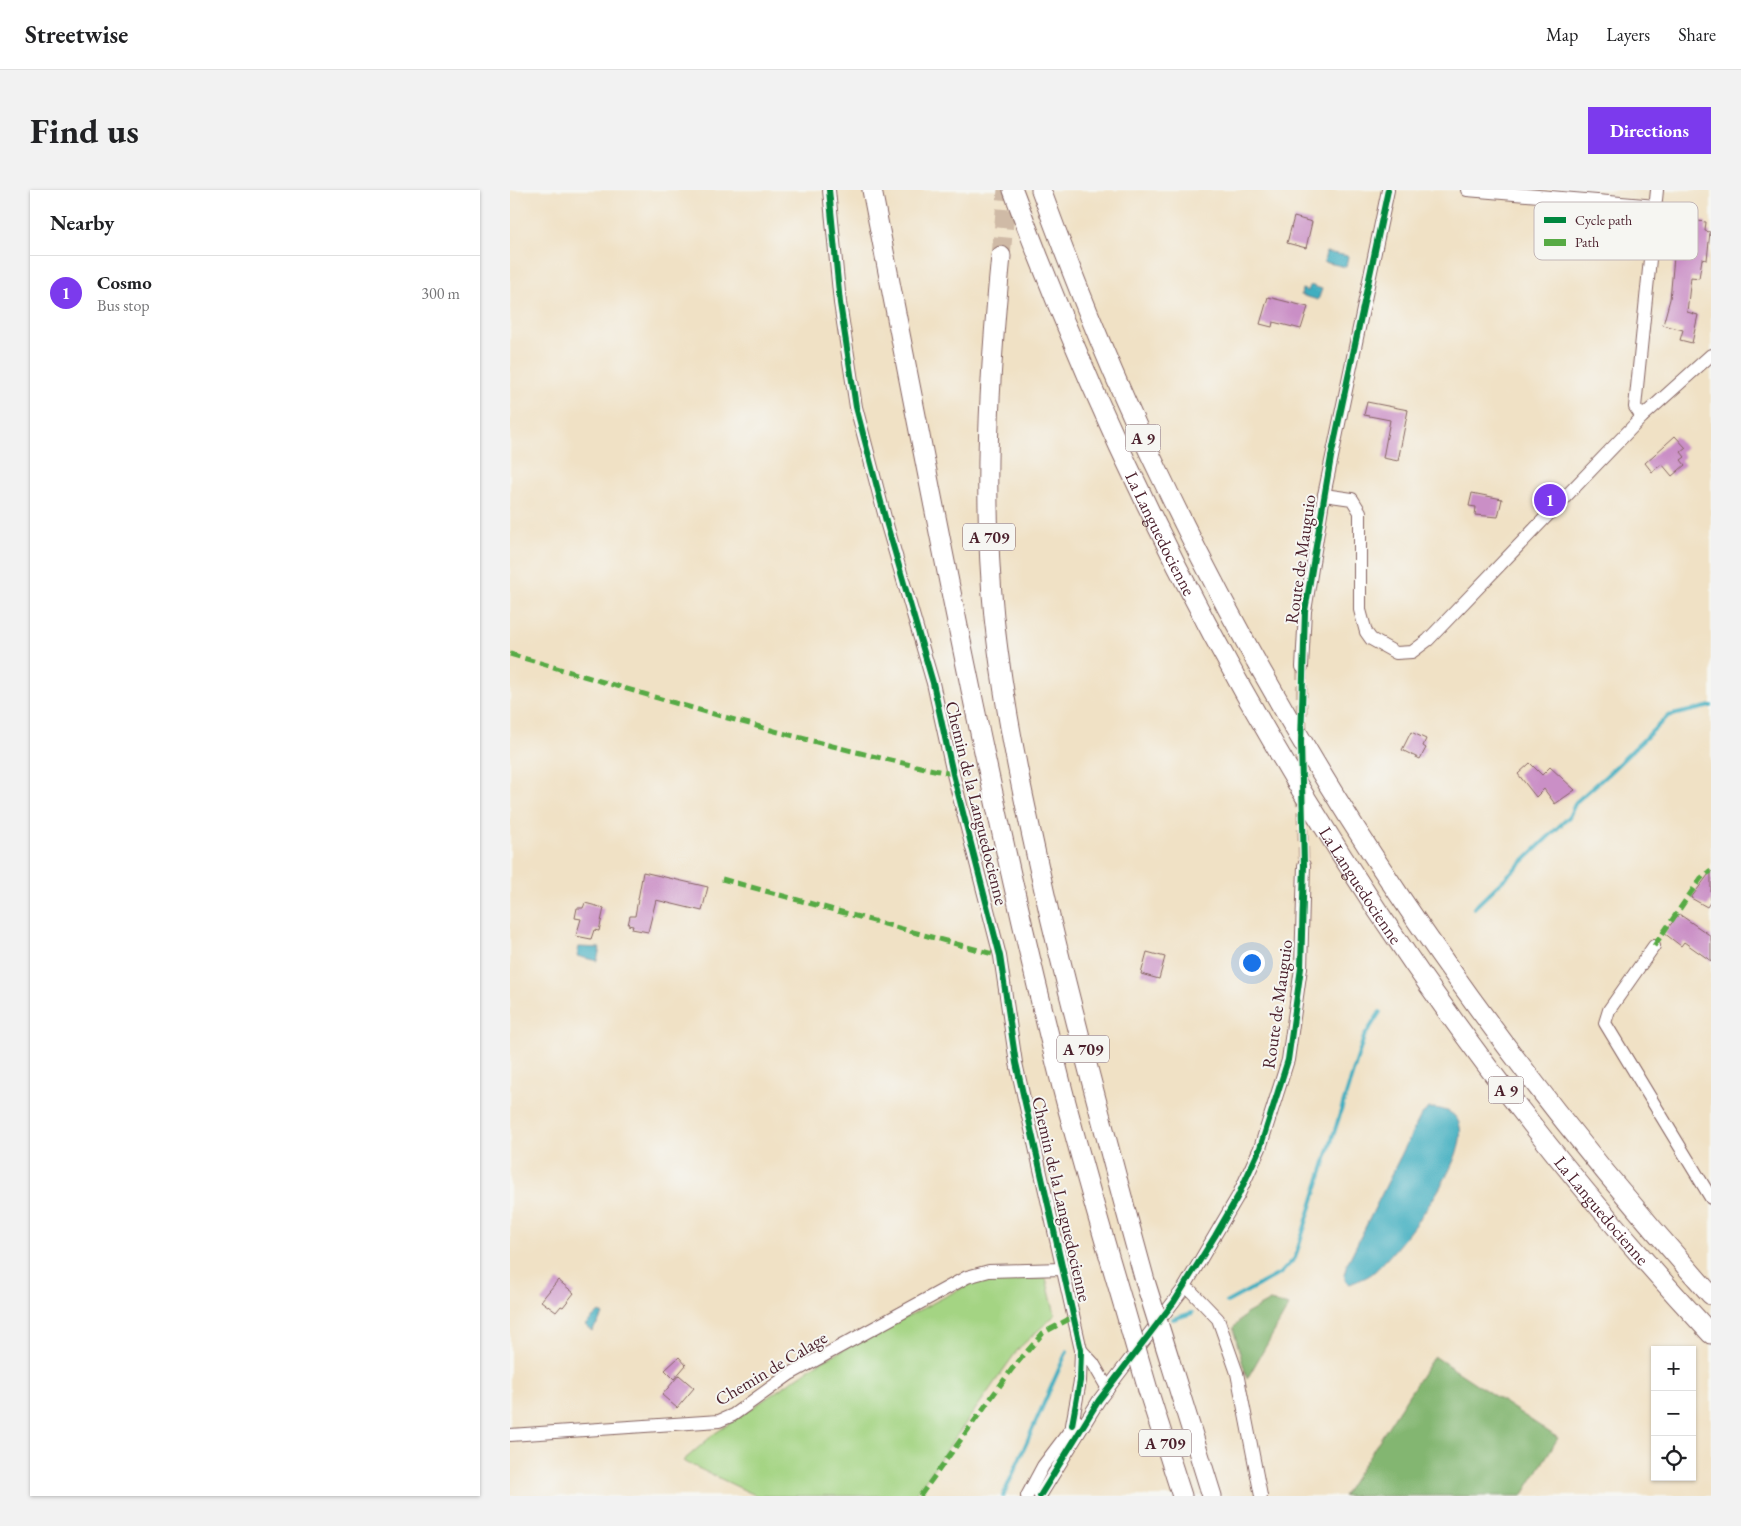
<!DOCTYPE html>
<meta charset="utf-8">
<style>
:root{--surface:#fff;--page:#f2f2f2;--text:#202124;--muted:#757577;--line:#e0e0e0;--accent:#7c3aed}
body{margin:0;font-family:"EB Garamond",serif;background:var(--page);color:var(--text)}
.controls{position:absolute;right:15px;bottom:15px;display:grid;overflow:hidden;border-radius:0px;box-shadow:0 1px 4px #0004}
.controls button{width:45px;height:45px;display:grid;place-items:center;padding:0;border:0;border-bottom:1px solid var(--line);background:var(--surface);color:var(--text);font:25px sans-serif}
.you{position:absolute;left:741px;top:772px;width:18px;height:18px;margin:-12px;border:4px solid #fff;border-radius:50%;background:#1a73e8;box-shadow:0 0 0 8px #1a73e833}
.badge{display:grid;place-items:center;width:32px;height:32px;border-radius:50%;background:var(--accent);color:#fff;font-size:16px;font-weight:700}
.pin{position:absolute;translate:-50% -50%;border:2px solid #fff;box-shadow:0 1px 5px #0006}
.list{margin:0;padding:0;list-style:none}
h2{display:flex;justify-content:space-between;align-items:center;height:65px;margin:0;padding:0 20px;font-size:21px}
h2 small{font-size:16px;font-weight:400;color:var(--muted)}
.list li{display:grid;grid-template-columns:32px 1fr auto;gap:15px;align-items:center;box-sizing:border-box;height:75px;padding:0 20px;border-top:1px solid var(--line)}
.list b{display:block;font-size:19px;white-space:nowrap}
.list p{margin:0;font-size:16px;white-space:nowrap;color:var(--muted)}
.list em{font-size:16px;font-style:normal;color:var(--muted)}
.icon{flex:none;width:28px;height:28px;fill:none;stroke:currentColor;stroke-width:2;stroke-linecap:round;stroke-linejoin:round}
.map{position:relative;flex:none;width:1201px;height:1306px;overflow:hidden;border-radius:0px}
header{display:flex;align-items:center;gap:30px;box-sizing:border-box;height:70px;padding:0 25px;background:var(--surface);border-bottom:1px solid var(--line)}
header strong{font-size:24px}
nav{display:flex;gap:28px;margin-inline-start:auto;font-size:18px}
.intro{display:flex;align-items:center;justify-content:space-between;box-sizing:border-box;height:120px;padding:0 30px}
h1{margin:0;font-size:35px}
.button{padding:12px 22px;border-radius:0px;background:var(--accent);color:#fff;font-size:18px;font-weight:700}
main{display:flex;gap:30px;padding:0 30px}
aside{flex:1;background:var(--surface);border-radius:0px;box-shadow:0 1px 4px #0004}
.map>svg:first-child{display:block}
</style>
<header>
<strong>Streetwise</strong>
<nav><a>Map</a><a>Layers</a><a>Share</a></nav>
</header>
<div class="intro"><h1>Find us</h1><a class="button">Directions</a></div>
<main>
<aside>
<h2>Nearby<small></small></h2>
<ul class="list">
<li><span class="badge">1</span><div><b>Cosmo</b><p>Bus stop</p></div><em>300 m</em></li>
</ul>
</aside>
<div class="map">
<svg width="1201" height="1306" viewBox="0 0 1201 1306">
<rect width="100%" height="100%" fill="#f6f6f2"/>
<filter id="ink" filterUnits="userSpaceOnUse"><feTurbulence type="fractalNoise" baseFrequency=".02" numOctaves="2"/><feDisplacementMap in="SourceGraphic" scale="10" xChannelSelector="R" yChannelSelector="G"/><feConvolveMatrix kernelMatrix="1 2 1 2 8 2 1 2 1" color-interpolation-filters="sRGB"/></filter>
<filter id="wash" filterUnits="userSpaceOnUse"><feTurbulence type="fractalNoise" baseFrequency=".0096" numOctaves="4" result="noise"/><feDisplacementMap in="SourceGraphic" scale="20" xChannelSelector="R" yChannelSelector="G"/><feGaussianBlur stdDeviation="1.12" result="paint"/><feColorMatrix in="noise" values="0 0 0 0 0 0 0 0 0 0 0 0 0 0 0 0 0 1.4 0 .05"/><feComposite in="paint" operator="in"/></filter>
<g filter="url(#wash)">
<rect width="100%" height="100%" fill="#f0e1c5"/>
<path fill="#a4d483" stroke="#777a57" d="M536,1088L545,1125L509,1158L404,1306H247L173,1271L204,1244L308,1173L465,1091Z"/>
<g fill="#83b671" stroke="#666a4e">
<path d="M760,1111L779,1116L737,1189L723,1138L736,1124Z"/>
<path d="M924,1166L1048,1248L1012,1306H833Z"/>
</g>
<g fill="#41aec0" stroke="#466676">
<path d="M816,62L838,66L836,77L814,72Z"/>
<path d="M800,95L812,99L808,110L791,105L792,99L798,101Z"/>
<path d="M69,757L90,758L87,771L67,766Z"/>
<path d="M919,918C1006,918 888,1061 864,1082C857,1088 849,1090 840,1094L836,1091L834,1085L837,1074L911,925Z"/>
<path d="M89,1122L93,1125L82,1141L75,1135Z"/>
</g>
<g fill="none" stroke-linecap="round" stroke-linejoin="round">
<g stroke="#41aec0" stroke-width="4">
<path d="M964,718L1059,627L1066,612L1096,586L1158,526L1201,516"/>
<path d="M717,1112L771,1083L785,1068L854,847L870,822"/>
<path d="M663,1129L682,1123"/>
<path d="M493,1306L557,1161"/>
</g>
</g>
<g id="blocks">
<g fill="#ca8fc6">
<path d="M784,27L802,32L796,58L777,53Z"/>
<path d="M1179,30L1196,32L1195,41L1200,42L1197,70L1192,69L1189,88L1181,87L1177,122L1188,125L1182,153L1170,150L1173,140L1153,135L1160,109L1164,67L1175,68Z"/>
<path d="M758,107L798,117L791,139L763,132L762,137L750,134Z"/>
<path d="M857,212L898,220L888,271L873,268L880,230L854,225Z"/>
<path d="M1165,246L1176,258L1171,262L1175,267L1171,270L1175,275L1162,286L1152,274L1142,282L1135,273Z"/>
<path d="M962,303L992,309L988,327L965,325L966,317L959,316Z"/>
<path d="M901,542L916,549L913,556L916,558L910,569L892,560Z"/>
<path d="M1020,573L1032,585L1040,577L1065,600L1045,614L1034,599L1026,607L1008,584Z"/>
<path d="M1201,681V711L1197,717L1181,708Z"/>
<path d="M133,682L198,697L192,721L146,710L138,742L122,739L123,736L118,735L120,726H125Z"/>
<path d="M75,713L94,718L89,741L84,740L81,749L66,746L71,729L65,728L67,718H73Z"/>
<path d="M1169,724L1201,746V771L1174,752L1171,756L1154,743Z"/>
<path d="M637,762L655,767L649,789L631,784Z"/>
<path d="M48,1090L64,1103L53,1117L51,1116L46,1122L31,1111Z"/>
<path d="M169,1167L176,1175L164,1189L155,1180Z"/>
<path d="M169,1185L184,1198L167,1218L152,1205Z"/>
</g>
</g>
</g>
<g filter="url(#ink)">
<use href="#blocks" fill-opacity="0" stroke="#846361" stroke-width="1"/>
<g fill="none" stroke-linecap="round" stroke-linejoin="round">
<path stroke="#cfbaa6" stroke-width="12" stroke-dasharray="12 6" stroke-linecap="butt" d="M792,477L791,595L794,675"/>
<path stroke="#cfbaa6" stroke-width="19" stroke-dasharray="19 9" stroke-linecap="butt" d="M491,66L497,0"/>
<g stroke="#846361" stroke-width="14">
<g id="minor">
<path d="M319,0L330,113L346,217L377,335L423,493L443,584L490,766L506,873L571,1160L570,1191L562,1235"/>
<path d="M957,0L1146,16"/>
<path d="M1132,227L1125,217L1147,0"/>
<path d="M814,305L842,309L850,322V420L856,442L861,449L886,463L902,462L918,450L1132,227L1201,165"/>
<path d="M792,477L795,421L814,305L878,0"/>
<path d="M1144,756L1099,820L1095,833L1201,1008"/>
<path d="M674,1098L681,1101L708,1129L727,1183L751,1306"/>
<path d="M571,1160L583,1173L598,1199"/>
<path d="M0,1245L209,1231L223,1225L280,1184L457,1087L479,1081L552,1079"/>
<path d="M517,1306L533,1276L567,1231"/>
<path d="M530,1306L589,1210L674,1098L728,1006L750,958L778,870L791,778L794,675"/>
</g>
</g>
<g stroke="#846361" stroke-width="21">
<g id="highway">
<path d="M362,0C421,301 477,604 553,901C572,974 593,1046 614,1117"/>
<path id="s1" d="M503,0C659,423 893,813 1201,1144"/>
<path d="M531,0C567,98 606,195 652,289C794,587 981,860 1201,1105"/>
<path d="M491,66C479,187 472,306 484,427C495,530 518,630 541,731C570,851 602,971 635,1091"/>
<path d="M660,1171L702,1306"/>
<path d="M638,1200L672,1306"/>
</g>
</g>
<use href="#minor" stroke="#fff" stroke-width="12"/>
<use href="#highway" stroke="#fff" stroke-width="19"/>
<g stroke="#846361" stroke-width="21" stroke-linecap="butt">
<g id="highway-bridge">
<path d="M635,1091L660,1171"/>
<path d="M614,1117L638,1200"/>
</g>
</g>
<use href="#highway-bridge" stroke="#fff" stroke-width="19"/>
<g stroke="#57aa44" stroke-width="5" stroke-dasharray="10 5" stroke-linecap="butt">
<path d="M0,464C147,508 294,553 443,584"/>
<path d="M212,689L490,766"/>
<path d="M1144,756L1191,688L1201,681"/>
<path d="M410,1306L502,1179L533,1143L563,1127"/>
</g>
<g stroke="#f6f6f2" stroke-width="9">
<g id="cycleway">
<path d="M319,0L330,113L346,217L377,335L423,493L443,584L490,766L506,873L571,1160L570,1191L562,1235"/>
<path d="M530,1306L589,1210L664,1112L705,1046L728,1006L750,958L778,870L791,778L794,675L791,552L795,421L821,267L878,0"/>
</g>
</g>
<use href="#cycleway" stroke="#00873e" stroke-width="6"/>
</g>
</g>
<g text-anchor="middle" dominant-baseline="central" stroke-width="4" stroke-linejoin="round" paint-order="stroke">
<g fill="#f6f6f2" stroke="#7e6067" stroke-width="1">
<rect x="615.5" y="234.5" width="35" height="27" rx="4"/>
<rect x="453" y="333.5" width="52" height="27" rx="4"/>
<rect x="547" y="845.5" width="52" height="27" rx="4"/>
<rect x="978.5" y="886.5" width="35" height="27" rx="4"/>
<rect x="629" y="1239.5" width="52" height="27" rx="4"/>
</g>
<g font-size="16" font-weight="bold" fill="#4a1f2b">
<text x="633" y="248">A 9</text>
<text x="479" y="347">A 709</text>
<text x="573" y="859">A 709</text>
<text x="996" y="900">A 9</text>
<text x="655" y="1253">A 709</text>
</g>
<g font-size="18" fill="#4a1f2b" stroke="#f6f6f2">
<text stroke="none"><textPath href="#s1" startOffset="374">La Languedocienne</textPath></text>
<text transform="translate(790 369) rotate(-82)">Route de Mauguio</text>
<text transform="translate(467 613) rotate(76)">Chemin de la Languedocienne</text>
<text stroke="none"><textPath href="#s1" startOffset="779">La Languedocienne</textPath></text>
<text transform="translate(767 814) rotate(-82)">Route de Mauguio</text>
<text transform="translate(552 1009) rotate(77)">Chemin de la Languedocienne</text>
<text stroke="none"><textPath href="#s1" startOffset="1184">La Languedocienne</textPath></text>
<text transform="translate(261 1178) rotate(-31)">Chemin de Calage</text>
</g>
</g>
<rect x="1024" y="12" width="164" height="58" rx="8" fill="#f6f6f2" stroke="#c2b6b6" stroke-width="1"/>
<rect x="1034" y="27" width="22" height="6" fill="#00873e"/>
<rect x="1034" y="49" width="22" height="7" fill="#57aa44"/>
<g font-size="14" fill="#4a1f2b">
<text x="1065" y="35">Cycle path</text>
<text x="1065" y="57">Path</text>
</g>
</svg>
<div class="controls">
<button>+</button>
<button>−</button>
<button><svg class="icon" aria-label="locate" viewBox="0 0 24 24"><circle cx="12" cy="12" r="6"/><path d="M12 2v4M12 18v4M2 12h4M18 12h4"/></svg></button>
</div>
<div class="you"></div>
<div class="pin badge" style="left:1040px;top:310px">1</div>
</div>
</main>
